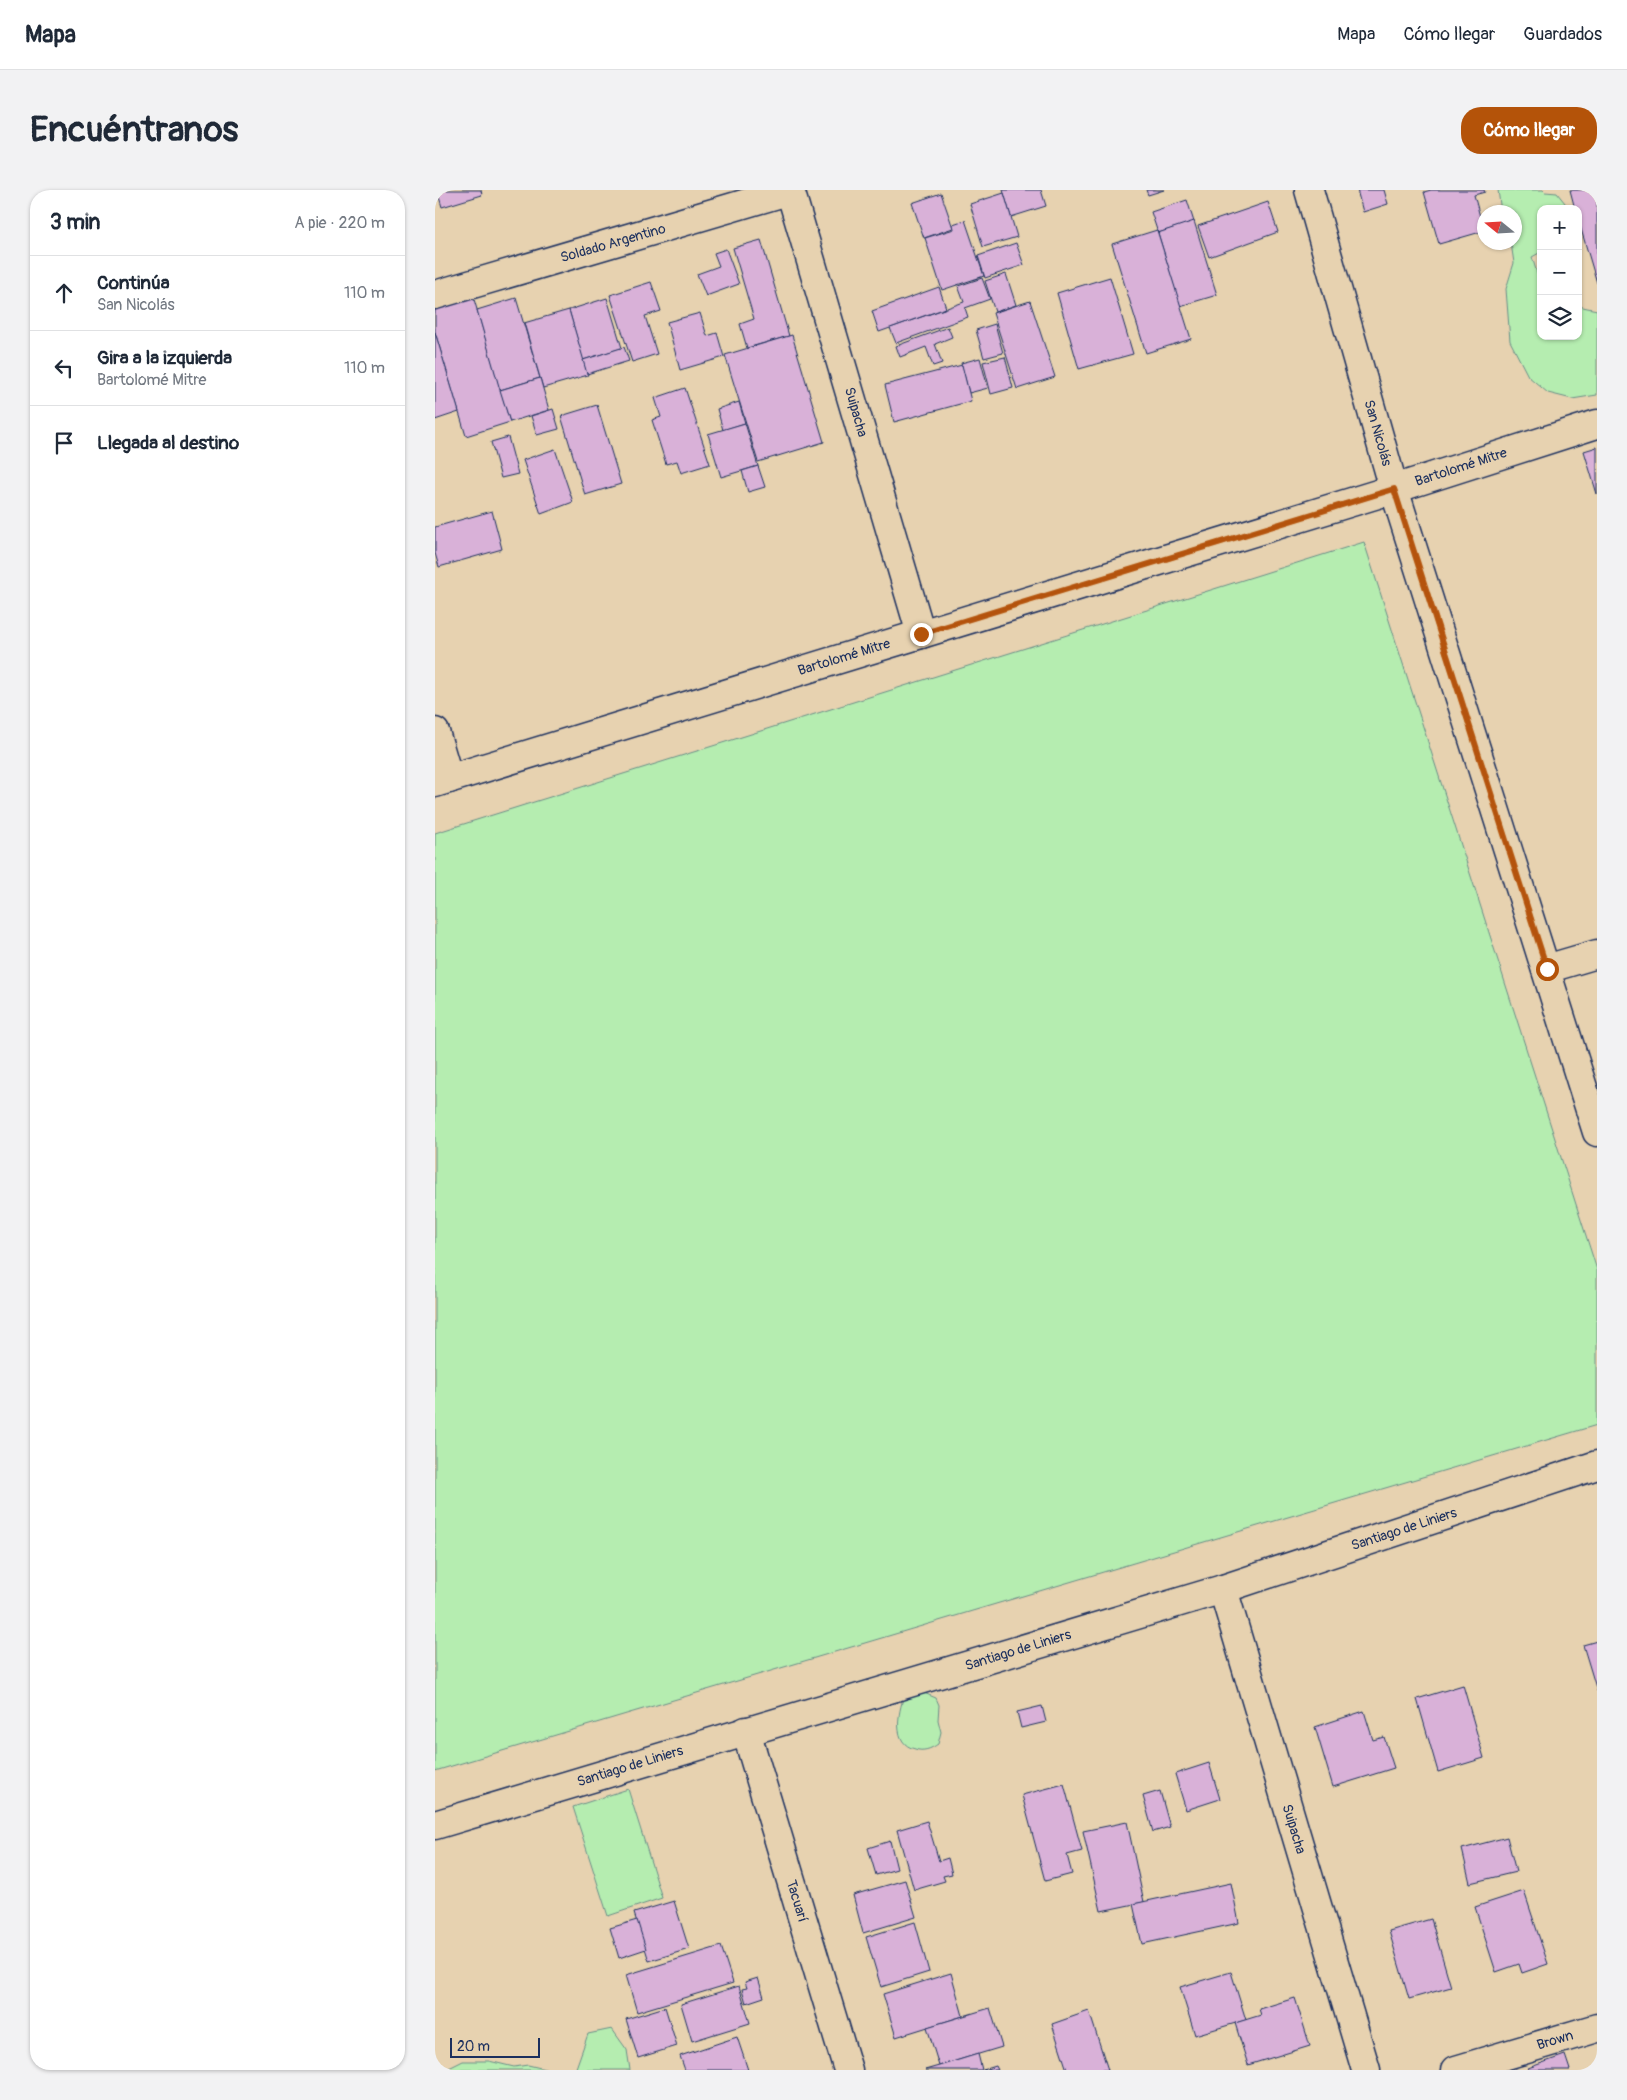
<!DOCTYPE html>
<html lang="es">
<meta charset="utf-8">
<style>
:root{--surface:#fff;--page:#f2f2f3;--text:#1f2937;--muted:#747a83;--line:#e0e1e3;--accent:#b45309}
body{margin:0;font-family:Pangolin,sans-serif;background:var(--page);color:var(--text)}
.controls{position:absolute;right:15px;top:15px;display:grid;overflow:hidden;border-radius:10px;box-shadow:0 1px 4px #0004}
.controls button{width:45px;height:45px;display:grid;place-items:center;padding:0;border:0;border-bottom:1px solid var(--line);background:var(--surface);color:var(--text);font:25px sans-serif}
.compass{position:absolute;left:1042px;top:15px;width:45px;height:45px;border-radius:50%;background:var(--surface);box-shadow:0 1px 4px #0004;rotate:288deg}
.scale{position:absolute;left:15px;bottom:12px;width:90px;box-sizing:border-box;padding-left:5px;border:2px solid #1b2f5e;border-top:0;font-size:14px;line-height:18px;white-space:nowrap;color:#1b2f5e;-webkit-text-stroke:4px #e7d2b0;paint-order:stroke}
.stop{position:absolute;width:15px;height:15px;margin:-11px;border:4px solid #b45309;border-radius:50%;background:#fff}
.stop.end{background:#b45309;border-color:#fff;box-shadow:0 1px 5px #0008}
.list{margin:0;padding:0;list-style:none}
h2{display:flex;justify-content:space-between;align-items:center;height:65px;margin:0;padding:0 20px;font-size:21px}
h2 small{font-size:16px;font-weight:400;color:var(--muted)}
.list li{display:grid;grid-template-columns:32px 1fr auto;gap:15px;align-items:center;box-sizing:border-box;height:75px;padding:0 20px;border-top:1px solid var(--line)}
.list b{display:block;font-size:19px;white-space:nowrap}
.list p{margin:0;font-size:16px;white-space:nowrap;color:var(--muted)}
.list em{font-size:16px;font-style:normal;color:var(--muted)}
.icon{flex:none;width:28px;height:28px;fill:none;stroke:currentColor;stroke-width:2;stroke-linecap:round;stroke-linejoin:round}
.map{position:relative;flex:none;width:1162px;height:1880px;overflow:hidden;border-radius:20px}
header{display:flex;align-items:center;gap:30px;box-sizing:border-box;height:70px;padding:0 25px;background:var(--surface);border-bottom:1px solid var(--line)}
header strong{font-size:24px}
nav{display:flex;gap:28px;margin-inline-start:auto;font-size:18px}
.intro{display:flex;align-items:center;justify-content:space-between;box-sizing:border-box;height:120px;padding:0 30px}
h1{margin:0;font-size:35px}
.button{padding:12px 22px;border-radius:20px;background:var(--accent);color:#fff;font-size:18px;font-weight:700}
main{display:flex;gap:30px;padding:0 30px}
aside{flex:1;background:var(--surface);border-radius:20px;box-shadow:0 1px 4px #0004}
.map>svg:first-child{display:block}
</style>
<header>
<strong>Mapa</strong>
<nav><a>Mapa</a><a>Cómo llegar</a><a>Guardados</a></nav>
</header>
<div class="intro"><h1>Encuéntranos</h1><a class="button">Cómo llegar</a></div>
<main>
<aside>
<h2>3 min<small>A pie · 220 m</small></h2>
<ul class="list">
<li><svg class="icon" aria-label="ahead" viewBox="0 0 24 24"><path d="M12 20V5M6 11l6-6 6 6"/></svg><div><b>Continúa</b><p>San Nicolás</p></div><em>110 m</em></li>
<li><svg class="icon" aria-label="left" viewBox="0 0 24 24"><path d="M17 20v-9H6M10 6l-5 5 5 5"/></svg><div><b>Gira a la izquierda</b><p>Bartolomé Mitre</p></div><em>110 m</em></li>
<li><svg class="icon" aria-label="arrive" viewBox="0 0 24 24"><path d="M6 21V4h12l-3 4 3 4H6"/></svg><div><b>Llegada al destino</b></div></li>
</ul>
</aside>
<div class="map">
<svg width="1162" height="1880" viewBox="0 0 1162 1880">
<rect width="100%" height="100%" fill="#e7d2b0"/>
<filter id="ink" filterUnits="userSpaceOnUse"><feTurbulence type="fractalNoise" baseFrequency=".02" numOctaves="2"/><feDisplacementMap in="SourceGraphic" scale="10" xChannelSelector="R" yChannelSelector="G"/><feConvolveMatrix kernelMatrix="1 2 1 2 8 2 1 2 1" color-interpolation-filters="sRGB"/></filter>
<g filter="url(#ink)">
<g fill="#b5edb0" stroke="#688e87">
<path d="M1063,0H1108L1110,2L1122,3L1130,13V19H1106V62L1097,67L1106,96V146H1143V116L1162,120V205L1137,209L1113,203L1093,186L1075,151L1071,99L1079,73L1076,53L1080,52V22H1066Z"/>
<path d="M929,352L1162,1080V1235L0,1581V643Z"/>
<path d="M484,1501L501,1508L504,1515L503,1530L506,1542L503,1554C496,1559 488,1562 480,1559C457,1554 463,1523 469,1506Z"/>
<path d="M193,1599L227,1708L173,1726L138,1617Z"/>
<path d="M177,1839L192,1860L195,1880H138L141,1878L153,1844Z"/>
<path d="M28,1871H54L79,1877L93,1875L114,1880H13L14,1878Z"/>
</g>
<g fill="#d9b1d8" stroke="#1b2f5e">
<path d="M2,0H46L47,5L7,17Z"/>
<path d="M568,0H606L611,16L576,27Z"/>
<path d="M711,0H729L713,5Z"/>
<path d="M922,0H949L953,14L928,22Z"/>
<path d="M996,0H1049L1050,2L1039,5L1049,41L1004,54L989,2Z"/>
<path d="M1135,0H1162V93L1143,29V19H1140Z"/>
<path d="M506,3L518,38L489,48L477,13Z"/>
<path d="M569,3L582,47L548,57L535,14Z"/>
<path d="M752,10L759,32L723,43L716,22Z"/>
<path d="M833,12L843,42L774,67L763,36Z"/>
<path d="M530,30L549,86L507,100L490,48L519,39L518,34Z"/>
<path d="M759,31L782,105L745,116L723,43Z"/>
<path d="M722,40L756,149L711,163L677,54Z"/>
<path d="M326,50L354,146L312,158L305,134L319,129L298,58Z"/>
<path d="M581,53L589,75L550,88L543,66Z"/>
<path d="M291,59L304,94L271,106L262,84L284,76L279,63Z"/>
<path d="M571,84L581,115L560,122L550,91Z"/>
<path d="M675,87L698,164L644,179L622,103Z"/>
<path d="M547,88L555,109L530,118L533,127L461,153L455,138L529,112L523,96Z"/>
<path d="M216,92L226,121L210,126L222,164L197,172L175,105Z"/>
<path d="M504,97L511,118L444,142L437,121Z"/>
<path d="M38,106L75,232L31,246L0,142V118Z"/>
<path d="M81,108L105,188L65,200L42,120Z"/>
<path d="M172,108L187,158L148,170L134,120Z"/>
<path d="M595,111L620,187L582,199L558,123Z"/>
<path d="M134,120L153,185L108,198L89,133Z"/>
<path d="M265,123L272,146L282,143L289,167L245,180L232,132Z"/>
<path d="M560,134L568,163L549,168L541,140Z"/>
<path d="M513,137L517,147L500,154L507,173L498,176L491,157L465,167L461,156Z"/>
<path d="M0,142L24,222L0,230Z"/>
<path d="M357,145L389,252L323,272L290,165Z"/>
<path d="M189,157L194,171L152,184L148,170Z"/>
<path d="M570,167L578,198L556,204L548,172Z"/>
<path d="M545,168L553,198L534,203L526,173Z"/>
<path d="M527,175L536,211L459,232L450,195Z"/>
<path d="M105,188L114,220L75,232L65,200Z"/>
<path d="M250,198L275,274L246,283L242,271L231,274L217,230L226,227L220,208Z"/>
<path d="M304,212L310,233L288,240L282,219Z"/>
<path d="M162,215L186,294L150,305L126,226Z"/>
<path d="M118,219L124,239L102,245L96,226Z"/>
<path d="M310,233L323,276L286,287L273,244Z"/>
<path d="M73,247L83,284L66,288L56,252Z"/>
<path d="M1162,257V304L1149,261Z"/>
<path d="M120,259L138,312L106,324L88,270Z"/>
<path d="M323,276L330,297L313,302L307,281Z"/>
<path d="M57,321L67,359L4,377L0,363V337Z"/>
<path d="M1162,1451V1501L1148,1455Z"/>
<path d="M1028,1495L1049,1568L1003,1582L982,1509Z"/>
<path d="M607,1516L611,1532L586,1538L582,1522Z"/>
<path d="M929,1521L938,1550L949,1547L959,1578L898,1597L880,1537Z"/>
<path d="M774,1573L785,1609L751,1620L740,1584Z"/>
<path d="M629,1594L647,1661L632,1665L637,1684L610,1691L587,1605Z"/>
<path d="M725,1601L735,1637L718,1642L708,1606Z"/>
<path d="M492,1631L504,1671L513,1668L517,1684L508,1686L510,1691L479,1700L462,1640Z"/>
<path d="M692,1632L709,1712L666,1721L648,1641Z"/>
<path d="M1072,1647L1081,1682L1035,1693L1027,1659Z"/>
<path d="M455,1651L462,1679L441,1685L433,1658Z"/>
<path d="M470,1690L481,1727L428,1743L418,1705Z"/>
<path d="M796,1693L804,1733L707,1754L698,1714Z"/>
<path d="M1089,1701L1113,1774L1087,1783L1084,1774L1061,1782L1040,1717Z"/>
<path d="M239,1711L254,1759L214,1771L199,1723Z"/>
<path d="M996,1729L1016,1797L974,1809L954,1741Z"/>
<path d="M202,1730L211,1759L184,1768L175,1738Z"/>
<path d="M480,1732L494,1782L446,1797L431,1747Z"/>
<path d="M286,1756L298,1793L202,1822L191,1785Z"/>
<path d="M796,1782L811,1830L760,1845L745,1797Z"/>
<path d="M516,1783L528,1826L461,1847L448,1804Z"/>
<path d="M323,1788L329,1807L311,1813L307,1799L312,1798L310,1792Z"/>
<path d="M304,1796L315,1833L257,1851L246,1814Z"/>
<path d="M860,1808L875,1856L813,1875L800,1833L826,1825L824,1819Z"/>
<path d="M230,1817L242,1856L203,1868L191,1829Z"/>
<path d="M555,1818L567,1857L504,1876L492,1837Z"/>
<path d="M654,1821L673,1880H632L617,1834Z"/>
<path d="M302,1847L313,1880H250L245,1866Z"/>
<path d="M543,1864L547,1880H490L504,1876Z"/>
<path d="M1130,1865L1135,1880H1094L1093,1878Z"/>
<path d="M561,1876L563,1880H548Z"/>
</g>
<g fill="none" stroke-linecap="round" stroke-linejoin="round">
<g stroke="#1b2f5e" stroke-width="31">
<g id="minor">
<path d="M355,0L486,444"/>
<path d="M874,0L959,299L1162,942"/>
<path d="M0,105L356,0"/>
<path d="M0,542L14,589"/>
<path d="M0,593L959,299L1162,234"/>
<path d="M1111,779L1162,764"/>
<path d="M788,1399L931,1880"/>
<path d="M311,1541L413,1880"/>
<path d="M0,1635L788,1399L1162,1275"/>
<path d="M1021,1880L1162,1838"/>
</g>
</g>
<use href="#minor" stroke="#e7d2b0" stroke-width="28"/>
</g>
</g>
<g fill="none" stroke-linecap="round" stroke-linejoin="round" filter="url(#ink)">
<path stroke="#b45309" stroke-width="6" d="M486,444L959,299L1112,779"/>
</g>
<g text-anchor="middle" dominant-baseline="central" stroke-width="5" stroke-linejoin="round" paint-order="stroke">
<g font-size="14" fill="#1b2f5e" stroke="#e7d2b0">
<text transform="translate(178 53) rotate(-16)">Soldado Argentino</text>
<text transform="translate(421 222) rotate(74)">Suipacha</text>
<text transform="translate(943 243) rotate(74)">San Nicolás</text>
<text transform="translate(1026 277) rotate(-18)">Bartolomé Mitre</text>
<text transform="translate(409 467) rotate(-17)">Bartolomé Mitre</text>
<text transform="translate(969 1339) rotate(-18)">Santiago de Liniers</text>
<text transform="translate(583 1460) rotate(-17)">Santiago de Liniers</text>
<text transform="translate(195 1576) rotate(-17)">Santiago de Liniers</text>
<text transform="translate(859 1639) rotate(73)">Suipacha</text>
<text transform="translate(362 1711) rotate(73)">Tacuarí</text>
<text transform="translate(1120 1850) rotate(-17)">Brown</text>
</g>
</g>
</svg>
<div class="controls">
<button>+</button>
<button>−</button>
<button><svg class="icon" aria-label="layers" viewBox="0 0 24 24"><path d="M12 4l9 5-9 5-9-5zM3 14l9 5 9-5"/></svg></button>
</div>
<svg class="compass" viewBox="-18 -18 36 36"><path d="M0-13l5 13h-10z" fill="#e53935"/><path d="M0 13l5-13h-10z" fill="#747a83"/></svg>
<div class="scale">20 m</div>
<div class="stop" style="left:1112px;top:779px"></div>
<div class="stop end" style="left:486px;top:444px"></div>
</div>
</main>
